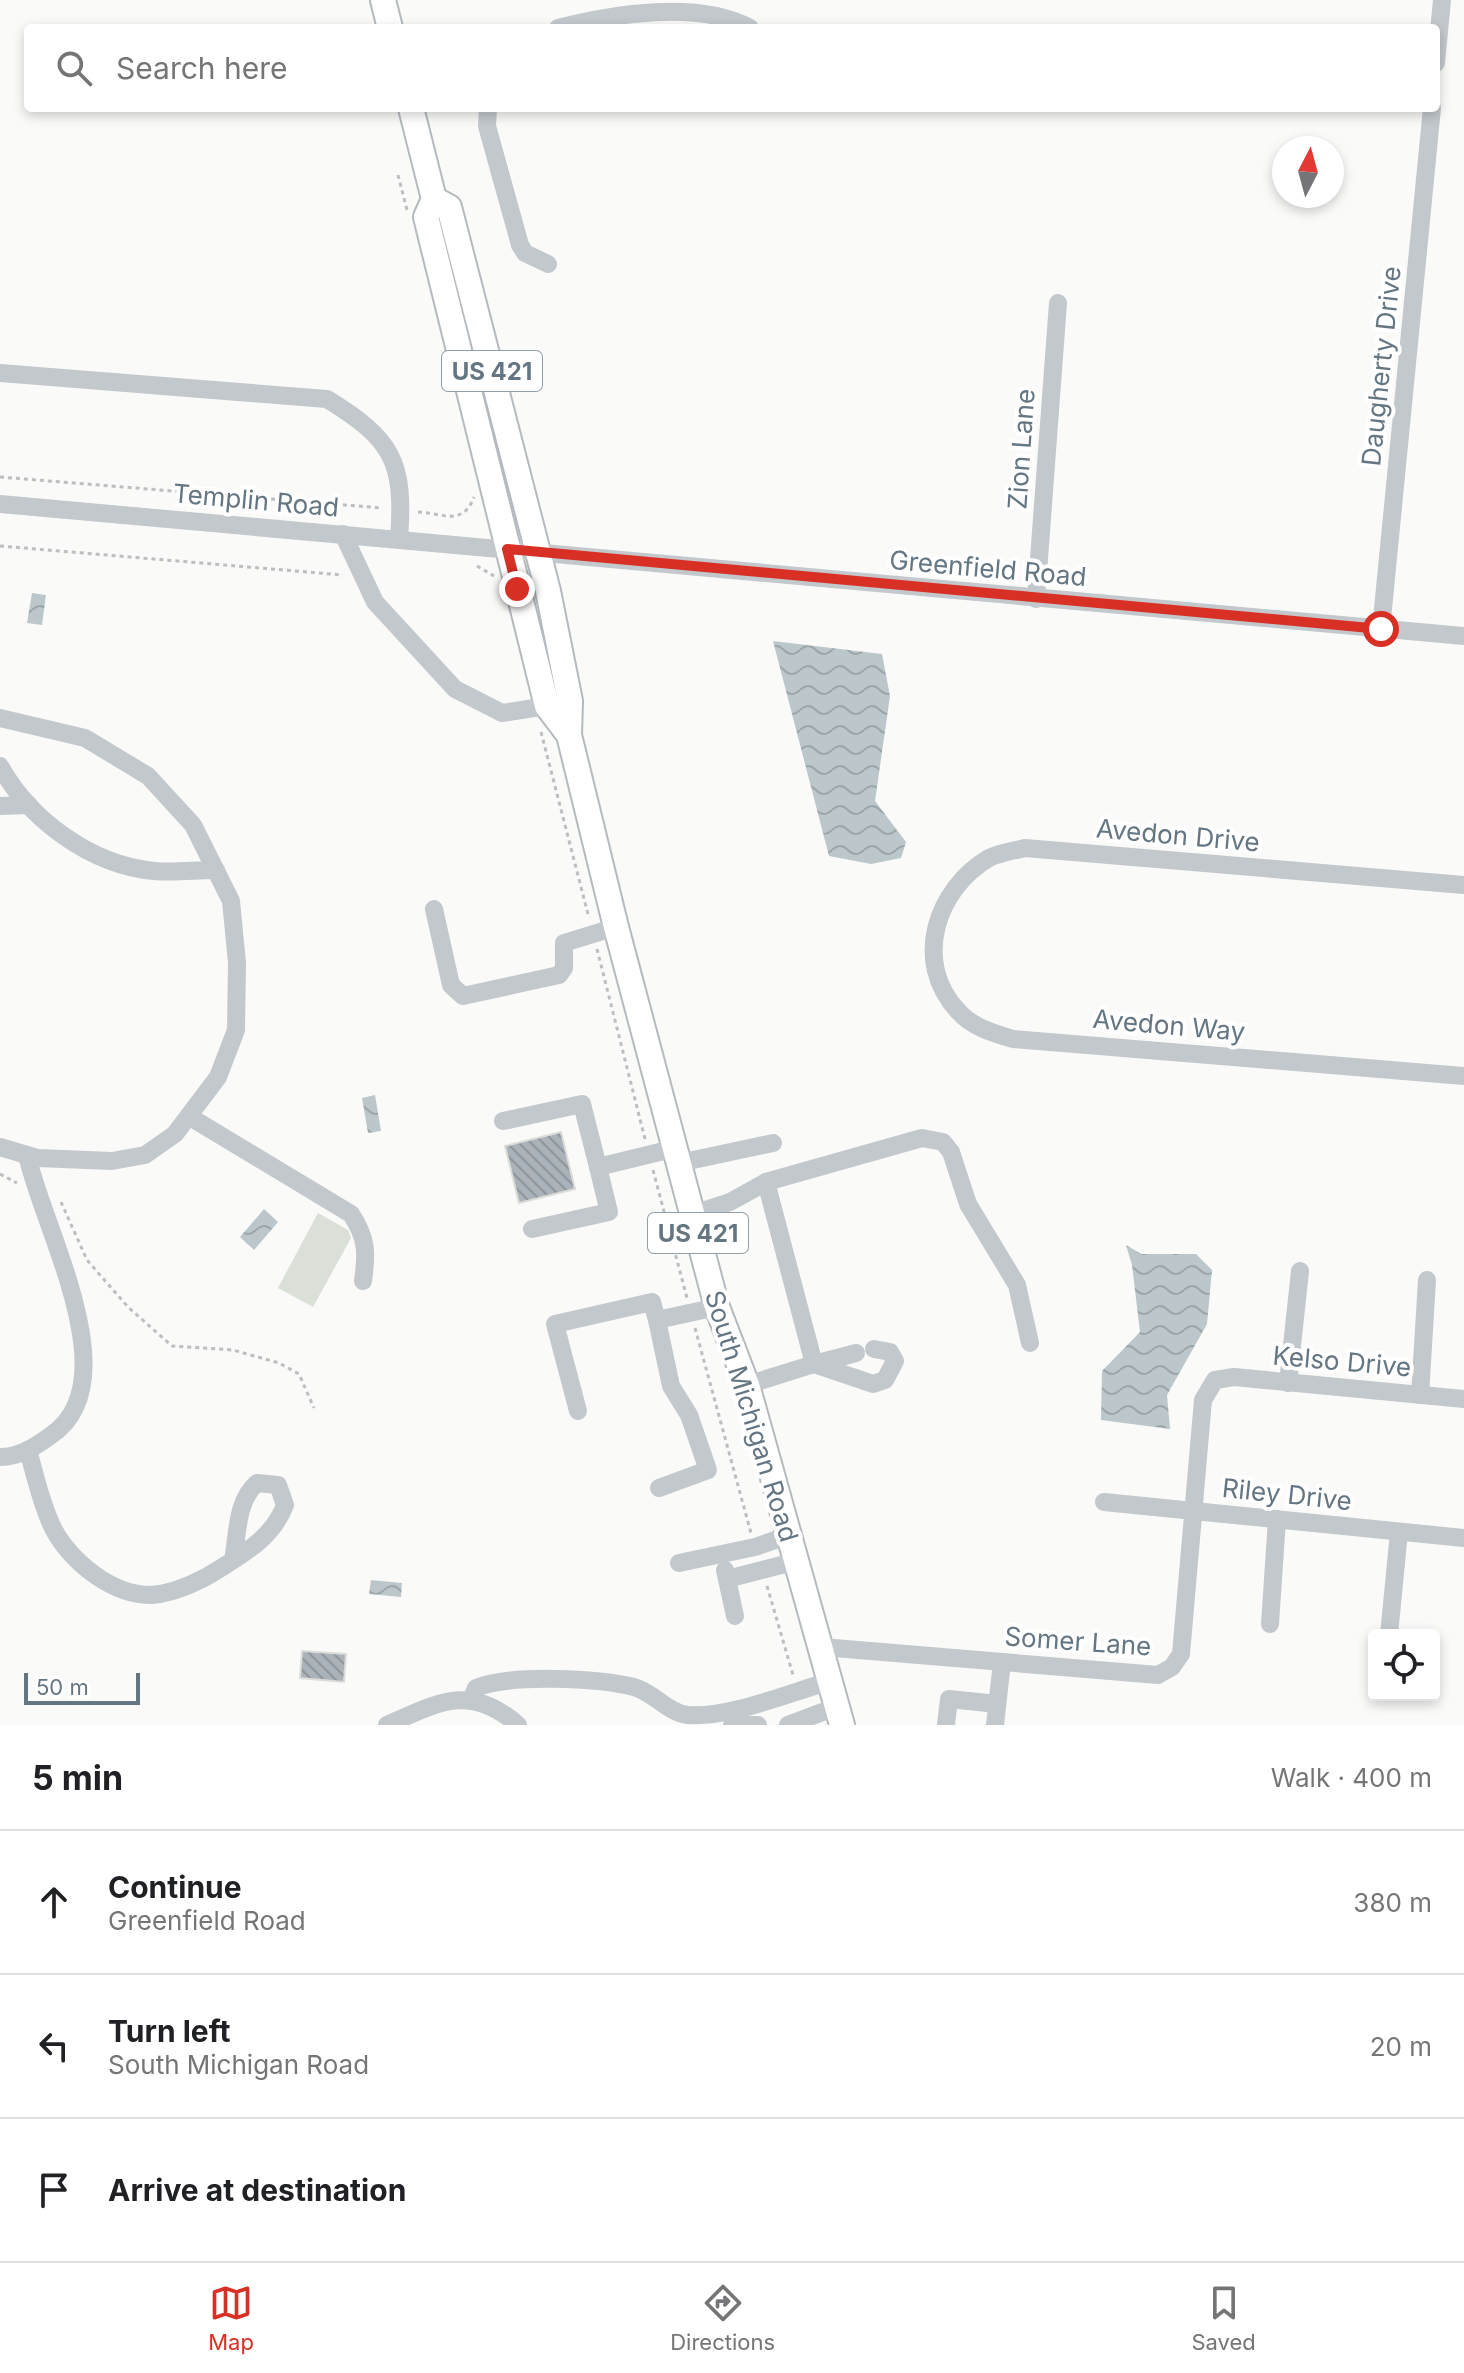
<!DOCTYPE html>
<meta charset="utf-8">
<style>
:root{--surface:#fff;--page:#f2f2f2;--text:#202124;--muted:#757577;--line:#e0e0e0;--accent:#d93025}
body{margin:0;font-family:Inter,sans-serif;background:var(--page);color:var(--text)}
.controls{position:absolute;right:24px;bottom:24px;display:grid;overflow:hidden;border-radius:8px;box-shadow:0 4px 12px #0003}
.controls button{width:72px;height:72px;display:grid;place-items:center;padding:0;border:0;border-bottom:2px solid var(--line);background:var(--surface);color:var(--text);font:40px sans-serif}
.compass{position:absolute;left:1272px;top:136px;width:72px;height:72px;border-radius:50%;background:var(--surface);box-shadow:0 4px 12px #0003;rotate:6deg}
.scale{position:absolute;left:24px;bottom:20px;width:116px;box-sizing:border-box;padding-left:8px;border:4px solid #657683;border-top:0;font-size:22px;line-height:28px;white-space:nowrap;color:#657683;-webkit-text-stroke:6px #fff;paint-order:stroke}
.stop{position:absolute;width:24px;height:24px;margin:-18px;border:6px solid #d93025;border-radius:50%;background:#fff}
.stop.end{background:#d93025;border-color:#fff;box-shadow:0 2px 8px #0008}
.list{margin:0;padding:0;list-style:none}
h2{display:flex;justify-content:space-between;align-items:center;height:104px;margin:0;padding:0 32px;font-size:34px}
h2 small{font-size:26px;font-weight:400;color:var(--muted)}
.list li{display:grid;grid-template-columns:52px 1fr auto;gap:24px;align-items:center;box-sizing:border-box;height:144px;padding:0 32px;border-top:2px solid var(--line)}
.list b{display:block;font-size:30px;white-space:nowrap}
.list p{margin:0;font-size:26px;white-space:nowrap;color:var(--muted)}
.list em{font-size:26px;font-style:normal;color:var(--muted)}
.icon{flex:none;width:44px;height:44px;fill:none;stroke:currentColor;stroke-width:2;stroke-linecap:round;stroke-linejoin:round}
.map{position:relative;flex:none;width:1464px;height:1725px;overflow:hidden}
.search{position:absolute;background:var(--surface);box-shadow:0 4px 12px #0003;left:24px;right:24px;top:24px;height:88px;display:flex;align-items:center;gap:20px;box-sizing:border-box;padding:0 28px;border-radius:8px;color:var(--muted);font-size:30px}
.sheet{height:536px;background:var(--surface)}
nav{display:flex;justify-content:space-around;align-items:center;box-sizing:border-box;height:112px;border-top:2px solid var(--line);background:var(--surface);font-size:22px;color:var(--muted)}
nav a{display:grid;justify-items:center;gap:4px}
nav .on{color:var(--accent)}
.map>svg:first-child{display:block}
</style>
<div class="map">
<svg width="1464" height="1725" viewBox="0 0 1464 1725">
<defs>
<pattern id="water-waves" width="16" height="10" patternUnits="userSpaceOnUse" patternTransform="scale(2)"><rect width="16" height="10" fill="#bbc7cb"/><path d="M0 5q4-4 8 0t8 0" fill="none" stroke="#9ca6aa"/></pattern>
<pattern id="building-back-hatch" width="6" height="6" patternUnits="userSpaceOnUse" patternTransform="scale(2)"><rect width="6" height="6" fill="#aab3b9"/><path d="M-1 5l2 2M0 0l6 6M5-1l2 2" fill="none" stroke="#8e969c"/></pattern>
</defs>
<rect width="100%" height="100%" fill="#fafaf8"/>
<path fill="#dadfd7" d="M318,1213L348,1230L351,1238L313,1307L278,1288Z"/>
<g fill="url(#water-waves)">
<path d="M32,593L46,595L42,625L27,623Z"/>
<path d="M773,641L882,654L890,696L875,801L906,842L901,858L871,864L829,856Z"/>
<path d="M375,1095L381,1131L368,1133L362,1098Z"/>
<path d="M264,1209L278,1222L254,1250L240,1237Z"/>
<path d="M1126,1245L1141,1254H1196L1212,1270L1207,1324L1167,1395L1170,1429L1101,1420L1102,1371L1140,1332L1132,1265Z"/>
<path d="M371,1580L402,1583L401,1597L369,1594Z"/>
</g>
<g fill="url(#building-back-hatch)" stroke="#dcdcda" stroke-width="2">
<path d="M561,1132L575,1189L519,1203L505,1146Z"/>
<path d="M302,1651L346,1654L344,1682L300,1678Z"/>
</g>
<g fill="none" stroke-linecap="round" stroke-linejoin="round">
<g stroke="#b5babe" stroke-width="28">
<g id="major">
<path d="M383,0L390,28"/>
<path d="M411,108L434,199L426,217L547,706L569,735"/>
<path d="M434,199L449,207L548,591L570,701L569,735L616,927L717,1307L747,1385L842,1725"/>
</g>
</g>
<g stroke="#bbbfc2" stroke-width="3" stroke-dasharray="4 4" stroke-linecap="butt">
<path d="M398,175L407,210"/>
<path d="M0,477L382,508"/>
<path d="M418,512C442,513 463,527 474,497"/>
<path d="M0,546L343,575"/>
<path d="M477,566L494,576"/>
<path d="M541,732L589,918"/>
<path d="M597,949L645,1139"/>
<path d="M653,1170L687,1298"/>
<path d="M0,1174L17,1183"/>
<path d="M61,1202L87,1260L128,1307L172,1346L233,1350L279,1363L299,1374L314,1408"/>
<path d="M695,1328L751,1533"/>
<path d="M767,1586L793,1675"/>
</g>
<g stroke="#c3c8cc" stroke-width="18">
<path d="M558,28C613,14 698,0 750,28"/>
<path d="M1436,63L1442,0"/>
<path d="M488,108L487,126L520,245L525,253L548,264"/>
<path d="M0,373L327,399C392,439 405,461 399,538"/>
<path d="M0,504L1464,636"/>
<path d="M343,534L375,602L455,689L502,713L547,706"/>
<path d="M1036,599L1058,303"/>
<path d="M1381,629L1432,108"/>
<path d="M0,718L85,738L148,776L193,825L231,901L237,963L236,1030L218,1077L175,1134L145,1155L112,1161L37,1158L0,1147"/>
<path d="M0,766C30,820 91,865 154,871C174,873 196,870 216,870"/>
<path d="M0,806L29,805"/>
<path d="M1464,885L1025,848C1013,851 999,853 989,858C936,889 912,962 958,1011C972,1027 993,1033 1013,1039L1464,1076"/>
<path d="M434,909L451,985L463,996L559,975L564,968V943L616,927"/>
<path d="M190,1117L351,1214C367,1238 367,1253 363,1281"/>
<path d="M503,1121L582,1104L598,1167"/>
<path d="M679,1163L773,1143"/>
<path d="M693,1214L730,1202L766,1182L922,1138L943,1142L951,1152L968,1204L1017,1285L1030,1343"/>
<path d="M532,1229L609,1212L598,1167L676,1148"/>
<path d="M657,1320L671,1386L689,1415L708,1470L659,1488"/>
<path d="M814,1364L873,1384L885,1380L895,1361L890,1352L874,1349"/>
<path d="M814,1364L856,1353"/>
<path d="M1288,1383L1300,1271"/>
<path d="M747,1385L814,1364L766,1182"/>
<path d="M1420,1395L1427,1280"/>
<path d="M578,1411L555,1324L652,1302L657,1320L717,1307"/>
<path d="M28,1450C35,1475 41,1503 52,1526C69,1562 118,1601 160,1594C181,1590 204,1579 221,1568C248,1551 274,1535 285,1505L278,1485L257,1483C236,1501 238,1534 233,1560"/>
<path d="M0,1457C19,1457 35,1447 50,1436C131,1383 42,1227 27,1155"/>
<path d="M1104,1502L1464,1538"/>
<path d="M679,1563L755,1547L790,1535"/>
<path d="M725,1570L735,1616"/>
<path d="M727,1579L797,1561"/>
<path d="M1270,1624L1277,1519"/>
<path d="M1389,1635L1399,1532"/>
<path d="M822,1647L1158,1675L1172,1667L1181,1654L1203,1400L1215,1380L1234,1377L1464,1399"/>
<path d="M472,1698L476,1688C509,1674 598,1678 634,1687C653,1692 668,1713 688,1715C730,1718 791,1692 831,1681"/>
<path d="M387,1725C439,1702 470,1683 518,1725"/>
<path d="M732,1725H758"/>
<path d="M788,1725L836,1707"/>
<path d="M946,1725L949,1699L997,1704"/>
<path d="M995,1725L1002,1662"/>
</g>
<use href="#major" stroke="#fff" stroke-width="24"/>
</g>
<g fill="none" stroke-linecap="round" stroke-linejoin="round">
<path stroke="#d93025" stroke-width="10" d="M517,589L507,549L1381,629"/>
</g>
<g text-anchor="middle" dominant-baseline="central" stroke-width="8" stroke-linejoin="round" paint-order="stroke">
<g fill="#fff" stroke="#939fa8" stroke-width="2">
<rect x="442" y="351" width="100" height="40" rx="6"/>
<rect x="648" y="1213" width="100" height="40" rx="6"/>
</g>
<g font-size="24" font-weight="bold" fill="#657683">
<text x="492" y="371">US 421</text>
<text x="698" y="1233">US 421</text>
</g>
<g font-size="26" fill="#657683" stroke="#fff">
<text transform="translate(1381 366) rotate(-84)">Daugherty Drive</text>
<text transform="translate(1021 449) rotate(-86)">Zion Lane</text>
<text transform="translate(256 500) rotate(5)">Templin Road</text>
<text transform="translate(988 568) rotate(5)">Greenfield Road</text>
<text transform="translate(1178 835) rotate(5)">Avedon Drive</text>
<text transform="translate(1169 1025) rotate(5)">Avedon Way</text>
<text transform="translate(1342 1361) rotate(5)">Kelso Drive</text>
<text transform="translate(752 1416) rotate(73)">South Michigan Road</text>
<text transform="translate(1287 1494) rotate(6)">Riley Drive</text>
<text transform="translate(1078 1641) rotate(4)">Somer Lane</text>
</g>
</g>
</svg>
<div class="controls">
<button><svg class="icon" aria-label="locate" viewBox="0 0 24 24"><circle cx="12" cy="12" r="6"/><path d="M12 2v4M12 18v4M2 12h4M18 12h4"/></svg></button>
</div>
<svg class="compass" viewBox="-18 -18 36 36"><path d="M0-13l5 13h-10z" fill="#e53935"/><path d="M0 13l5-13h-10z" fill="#757577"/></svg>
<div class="scale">50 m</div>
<div class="stop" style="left:1381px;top:629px"></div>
<div class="stop end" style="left:517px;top:589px"></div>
<div class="search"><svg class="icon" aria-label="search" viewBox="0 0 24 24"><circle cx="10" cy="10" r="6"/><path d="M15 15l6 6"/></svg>Search here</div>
</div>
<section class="sheet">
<h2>5 min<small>Walk · 400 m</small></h2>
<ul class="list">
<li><svg class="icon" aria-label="ahead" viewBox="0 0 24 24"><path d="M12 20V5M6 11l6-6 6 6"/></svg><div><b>Continue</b><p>Greenfield Road</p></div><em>380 m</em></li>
<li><svg class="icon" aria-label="left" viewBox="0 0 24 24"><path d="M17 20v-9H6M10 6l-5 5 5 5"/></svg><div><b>Turn left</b><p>South Michigan Road</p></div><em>20 m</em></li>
<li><svg class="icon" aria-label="arrive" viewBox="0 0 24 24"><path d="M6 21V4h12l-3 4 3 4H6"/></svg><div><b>Arrive at destination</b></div></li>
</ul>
</section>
<nav>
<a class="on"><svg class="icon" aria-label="map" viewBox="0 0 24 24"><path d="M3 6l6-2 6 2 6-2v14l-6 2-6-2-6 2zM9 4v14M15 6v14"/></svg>Map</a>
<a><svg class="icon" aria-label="directions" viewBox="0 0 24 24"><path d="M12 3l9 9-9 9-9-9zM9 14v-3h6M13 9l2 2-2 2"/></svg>Directions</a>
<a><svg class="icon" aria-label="saved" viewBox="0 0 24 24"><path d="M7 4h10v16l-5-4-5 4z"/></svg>Saved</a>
</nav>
